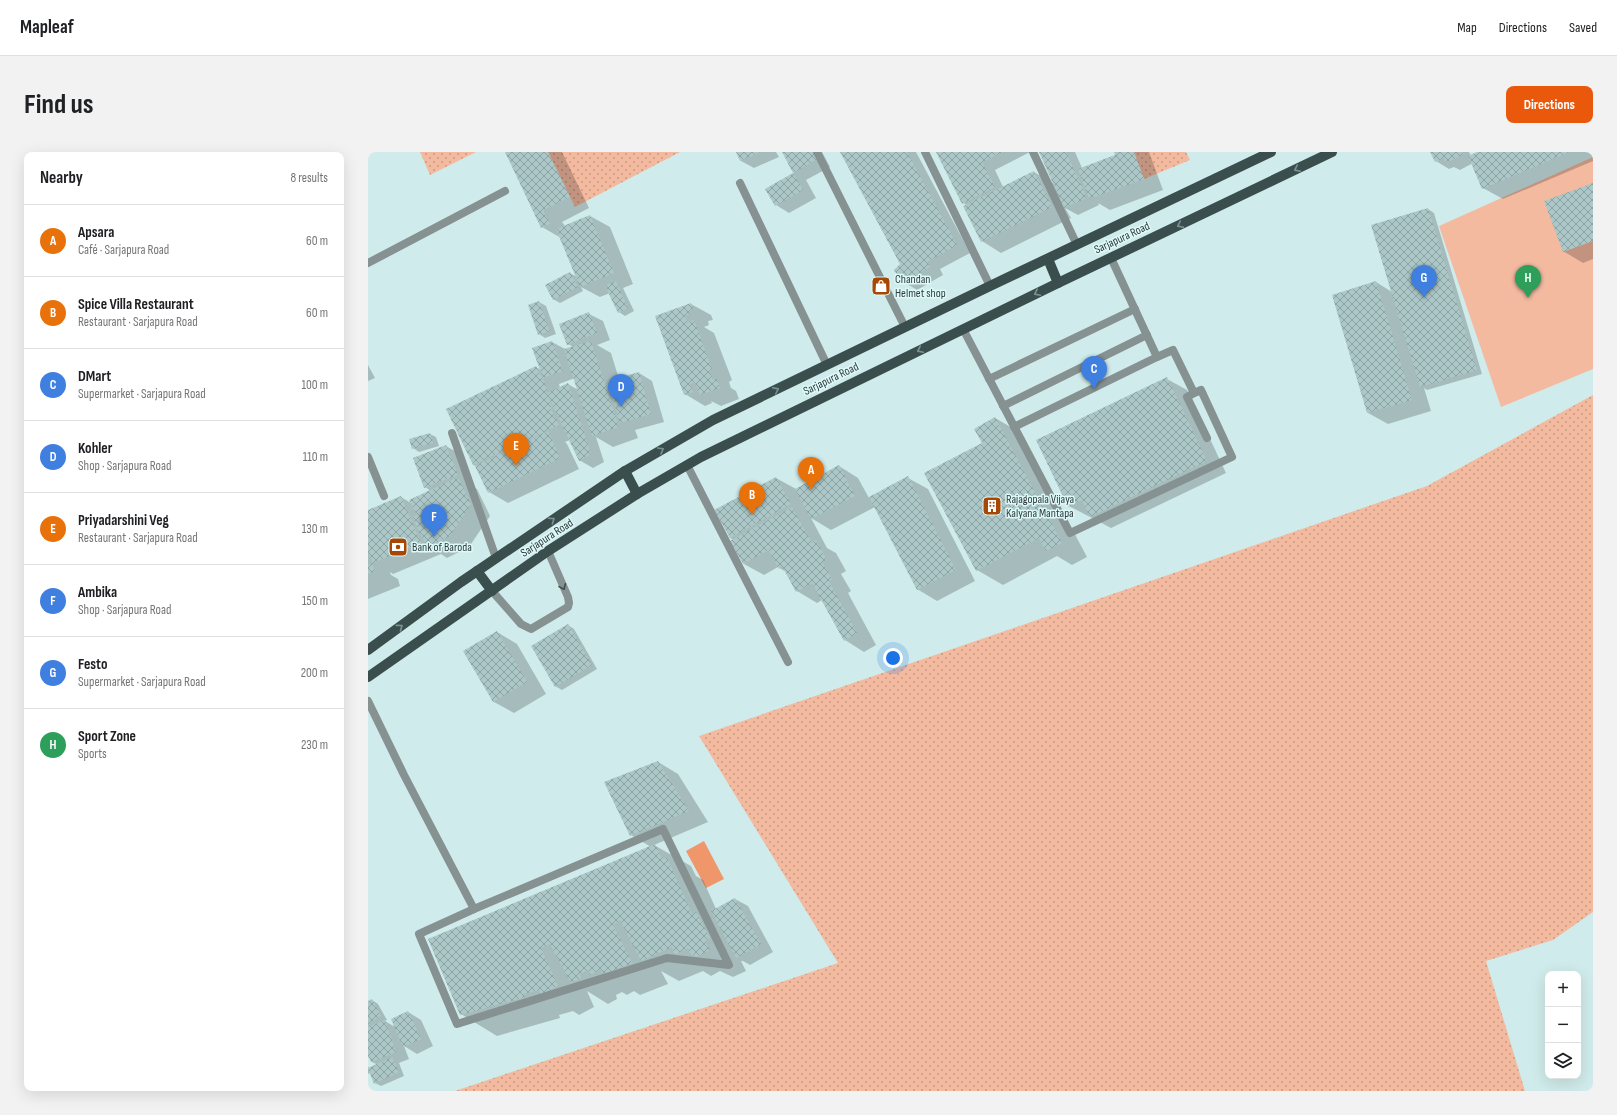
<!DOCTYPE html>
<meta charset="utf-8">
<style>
:root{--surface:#fff;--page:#f2f2f2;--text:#202124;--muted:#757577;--line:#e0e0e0;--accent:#ea580c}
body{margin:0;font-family:"Sofia Sans Condensed",sans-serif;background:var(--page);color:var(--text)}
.controls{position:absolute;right:12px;bottom:12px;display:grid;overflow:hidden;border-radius:8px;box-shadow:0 4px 16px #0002}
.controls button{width:36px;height:36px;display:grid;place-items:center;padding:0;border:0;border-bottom:1px solid var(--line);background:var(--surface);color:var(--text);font:20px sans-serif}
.you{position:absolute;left:525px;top:506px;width:14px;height:14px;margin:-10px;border:3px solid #fff;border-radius:50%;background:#1a73e8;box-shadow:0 0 0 6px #1a73e833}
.badge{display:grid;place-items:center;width:26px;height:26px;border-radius:50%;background:var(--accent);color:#fff;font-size:13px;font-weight:700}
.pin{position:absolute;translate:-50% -33px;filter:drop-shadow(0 1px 2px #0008)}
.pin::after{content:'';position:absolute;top:21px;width:14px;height:12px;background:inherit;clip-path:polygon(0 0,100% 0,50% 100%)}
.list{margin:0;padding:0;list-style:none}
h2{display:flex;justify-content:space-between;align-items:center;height:52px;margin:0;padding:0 16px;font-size:17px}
h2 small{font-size:13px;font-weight:400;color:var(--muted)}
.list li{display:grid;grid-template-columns:26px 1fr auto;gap:12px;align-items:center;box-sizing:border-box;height:72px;padding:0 16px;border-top:1px solid var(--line)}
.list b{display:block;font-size:15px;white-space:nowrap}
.list p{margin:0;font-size:13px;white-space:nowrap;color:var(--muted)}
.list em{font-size:13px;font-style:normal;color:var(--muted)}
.icon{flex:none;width:22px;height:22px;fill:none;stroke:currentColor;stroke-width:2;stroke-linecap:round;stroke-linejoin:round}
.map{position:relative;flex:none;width:1225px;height:939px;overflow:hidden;border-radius:8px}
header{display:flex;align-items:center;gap:24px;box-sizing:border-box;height:56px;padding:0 20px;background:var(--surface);border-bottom:1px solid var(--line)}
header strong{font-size:19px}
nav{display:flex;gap:22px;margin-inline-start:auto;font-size:14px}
.intro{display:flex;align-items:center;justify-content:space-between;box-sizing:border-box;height:96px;padding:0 24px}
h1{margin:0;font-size:28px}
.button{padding:10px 18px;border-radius:8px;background:var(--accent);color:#fff;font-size:14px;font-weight:700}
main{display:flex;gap:24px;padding:0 24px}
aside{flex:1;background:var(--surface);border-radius:8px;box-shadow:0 4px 16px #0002}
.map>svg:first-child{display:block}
</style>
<header>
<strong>Mapleaf</strong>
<nav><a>Map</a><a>Directions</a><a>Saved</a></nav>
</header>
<div class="intro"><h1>Find us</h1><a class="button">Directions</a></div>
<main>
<aside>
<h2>Nearby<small>8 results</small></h2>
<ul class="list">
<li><span class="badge" style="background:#e8710a">A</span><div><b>Apsara</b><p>Café · Sarjapura Road</p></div><em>60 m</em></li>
<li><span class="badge" style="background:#e8710a">B</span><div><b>Spice Villa Restaurant</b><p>Restaurant · Sarjapura Road</p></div><em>60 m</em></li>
<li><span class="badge" style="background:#3f7fe0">C</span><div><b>DMart</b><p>Supermarket · Sarjapura Road</p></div><em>100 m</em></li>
<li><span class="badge" style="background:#3f7fe0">D</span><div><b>Kohler</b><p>Shop · Sarjapura Road</p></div><em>110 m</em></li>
<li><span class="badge" style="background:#e8710a">E</span><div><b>Priyadarshini Veg</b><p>Restaurant · Sarjapura Road</p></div><em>130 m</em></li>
<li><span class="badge" style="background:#3f7fe0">F</span><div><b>Ambika</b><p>Shop · Sarjapura Road</p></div><em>150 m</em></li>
<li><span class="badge" style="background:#3f7fe0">G</span><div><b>Festo</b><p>Supermarket · Sarjapura Road</p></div><em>200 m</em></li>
<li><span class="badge" style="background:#2e9e5b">H</span><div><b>Sport Zone</b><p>Sports</p></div><em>230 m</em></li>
</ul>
</aside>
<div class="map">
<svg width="1225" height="939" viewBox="0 0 1225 939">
<defs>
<pattern id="grass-dots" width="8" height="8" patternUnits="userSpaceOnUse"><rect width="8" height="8" fill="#f3baa0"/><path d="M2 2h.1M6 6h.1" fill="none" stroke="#c59884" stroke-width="1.8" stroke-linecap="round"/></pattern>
<pattern id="building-cross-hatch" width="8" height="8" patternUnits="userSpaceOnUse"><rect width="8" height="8" fill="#acc7c7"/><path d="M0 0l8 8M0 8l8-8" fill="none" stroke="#8da3a3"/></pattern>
</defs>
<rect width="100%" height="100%" fill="#d0ebeb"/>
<g fill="url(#grass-dots)">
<path d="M52,0H108L62,23Z"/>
<path d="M180,0H312L207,55Z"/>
<path d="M766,0H818L822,8L776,27Z"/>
<path d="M1225,243V760L1185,788L1118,809L1157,939H87L470,811L331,584L1059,334Z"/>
</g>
<path fill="#f3baa0" d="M1225,5V217L1133,255L1071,74Z"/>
<path fill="#ef966b" d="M336,689L356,727L338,736L318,699Z"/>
<g fill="#0003" fill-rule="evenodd">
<path d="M138,0H194L221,56L194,70L197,74L222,64L242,75L265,132L255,136L266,159L257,164L251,160L242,141L232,145L213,135L215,139L192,151L185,147L202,121L209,125L193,86L174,75Z"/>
<path d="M369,0H408L411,5L386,16L373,9Z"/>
<path d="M415,0H454L462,15L438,28L448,46L421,61L408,53L399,37L426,21Z"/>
<path d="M473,0H548L602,101L572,117L575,123L549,138L536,130L533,113Z"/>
<path d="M570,0H662L627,18L635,35L666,20L687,32L673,0H707L714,16L748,3L747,0H781L795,38L742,58L730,51L731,53L710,63L697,56L703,66L633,101L614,89L599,53L595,51Z"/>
<path d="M1063,0H1101L1103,4L1112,0H1225V9L1135,47L1115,36L1105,11L1092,18L1086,15L1081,17L1068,9Z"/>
<path d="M1225,32V107L1215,111L1195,99Z"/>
<path d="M1060,57L1066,61L1114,222L1059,238L1056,236L1063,259L1020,272L1000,261L1008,130L1024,140Z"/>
<path d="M171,150L178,154L188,182L177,186L171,182Z"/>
<path d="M323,152L343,163L345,168L340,169L341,173L336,175L346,181L364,228L361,230L363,236L368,239L371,247L353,254L343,249L344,251L337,254L317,242L288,165Z"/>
<path d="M221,162L235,169L242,188L229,193L243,201L251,227L271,221L284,229L296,270L267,278L270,286L245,295L228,285L236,310L225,316L211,308L202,288L197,290L199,292L211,317L140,351L121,340L108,314L105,313L168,215L173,218L184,190L197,197L205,195L200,192ZM207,226L210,238L200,232L192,236L191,232Z"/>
<path d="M0,213L7,226L0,229Z"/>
<path d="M799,227L819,238L858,321L743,376L701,354Z"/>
<path d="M627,266L653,281L719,405L704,413L689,404L635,433L609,418L615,291Z"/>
<path d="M62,282L68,285L71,294L51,300L45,296Z"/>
<path d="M78,294L92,302L100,332L109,337L122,364L101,395L79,406L73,402L25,422L22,420L23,423L30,427L32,434L0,447V359L33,345L43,351L63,339L57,335Z"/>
<path d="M471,314L490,326L501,346L540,326L560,337L607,429L569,449L549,437L507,355L463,378L443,366L459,396L468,401L478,419L473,422L483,439L480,441L508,493L496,500L477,488L454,448L449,451L429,439L418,420L410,415L396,423L376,412L364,389L366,388L362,386L408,326L428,337Z"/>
<path d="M200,473L206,477L229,517L194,538L187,534Z"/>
<path d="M129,480L149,492L178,542L146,561L126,550L97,499Z"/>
<path d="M290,610L310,622L340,670L286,693L323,714L328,724L335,728L348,757L367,747L380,754L405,800L382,813L375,809H373L378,819L365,825L352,819L343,824L335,819L311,829L293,819L300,832L272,843L266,839L259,843L254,840L248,843L249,847L240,852L219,839L226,855L211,863L205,859L191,863L192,866L129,884L93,862L283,695L263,683Z"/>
<path d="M4,848L10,852L19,868L17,869L27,875L40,860L53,868L65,894L49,902L36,894L41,907L31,911L36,924L13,934L7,931L2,921L0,922V914L1,917L10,913L4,910L0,902V850Z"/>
</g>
<g fill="url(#building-cross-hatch)">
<path d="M137,0H180L202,45L175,58L182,72L173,76Z"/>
<path d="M368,0H392L372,9Z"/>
<path d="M414,0H445L449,7L425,21Z"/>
<path d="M472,0H539L589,93L559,110L562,115L535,131L526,118L532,112Z"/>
<path d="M568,0H635L614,10L627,35L594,52Z"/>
<path d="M671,0H698L719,46L696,56Z"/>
<path d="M746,0H766L776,27L721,47L710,17L747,3Z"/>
<path d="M1062,0H1093L1094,3L1078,11L1076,6L1067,10Z"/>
<path d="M1109,0H1201L1114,37L1100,4Z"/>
<path d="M666,19L684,55L613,90L595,54Z"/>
<path d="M425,21L435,38L407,54L397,37Z"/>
<path d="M1225,31V89L1195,100L1176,49Z"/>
<path d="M1060,56L1109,218L1052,235L1003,73Z"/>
<path d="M222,63L246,121L212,135L188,77Z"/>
<path d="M202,120L210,135L185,148L177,133Z"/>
<path d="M248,129L260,156L250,161L237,134Z"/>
<path d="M1008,129L1044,248L999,261L964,143Z"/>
<path d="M171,149L182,179L170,183L160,153Z"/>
<path d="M323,151L325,156L321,158L322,162L316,164L319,171L326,168L344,217L341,218L345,228L349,227L352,236L332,243L327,230L322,232L325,240L316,243L287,164Z"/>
<path d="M221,160L229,181L199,193L191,172Z"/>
<path d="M184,189L195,219L175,226L164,196Z"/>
<path d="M223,189L251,275L224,284L196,197Z"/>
<path d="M168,214L178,234L179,239H178L184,254L182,255L191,273L105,313L78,257Z"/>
<path d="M271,220L283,262L252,271L240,229Z"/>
<path d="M799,225L839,309L722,365L714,348L700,355L668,288Z"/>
<path d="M200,231L223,302L211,309L179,241Z"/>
<path d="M627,265L694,391L678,399L671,386L608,419L556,321L614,291L606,277Z"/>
<path d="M180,279L192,306L120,341L107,314Z"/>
<path d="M62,281L65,291L44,297L41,287Z"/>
<path d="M78,293L90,323L56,336L45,306Z"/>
<path d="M471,313L487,344L443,367L427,337Z"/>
<path d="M540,324L588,418L549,438L501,345Z"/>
<path d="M90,325L103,352L82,384L59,395L44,365L49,363L41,348Z"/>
<path d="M408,325L423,352L362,386L346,358Z"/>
<path d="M33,344L53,391L5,411L0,400V358Z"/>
<path d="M424,355L444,391L448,388L459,408L454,410L464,427L461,429L489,481L476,489L444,431L428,440L414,414L411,417L401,398L375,412L362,389Z"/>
<path d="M4,411L7,419L0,422V413Z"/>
<path d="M200,472L224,513L187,535L163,494Z"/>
<path d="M129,479L159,530L125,550L95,499Z"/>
<path d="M290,609L321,659L262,684L236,630Z"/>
<path d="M287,692L294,707L299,706L324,762L328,760L342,786L337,789L342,798L328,805L326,802L323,803L320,796L306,803L304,795L273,809L252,768L245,773L264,811L235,822L233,817L222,823L220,818L212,822L213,826L203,831L182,792L173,796L190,834L173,842L171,838L155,842L157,845L92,863L60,787Z"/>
<path d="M367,746L393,792L368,806L343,759Z"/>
<path d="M4,847L13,864L0,872V849Z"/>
<path d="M40,859L53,887L35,895L23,867Z"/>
<path d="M17,868L28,900L3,910L0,904V875Z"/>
<path d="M24,905L31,920L6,932L0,916Z"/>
</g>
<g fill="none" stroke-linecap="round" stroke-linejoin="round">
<g stroke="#869191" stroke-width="8">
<path d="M595,177L702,381L864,305L833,238L826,241L805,198L789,205L743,106"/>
<path d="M621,227L767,157"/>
<path d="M826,241L819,245L839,286"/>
<path d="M635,254L779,183"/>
<path d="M646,275L789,205"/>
<path d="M84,281L128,406"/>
<path d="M0,305L16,344"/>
<path d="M319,313L420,510"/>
<path d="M124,439L153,472L163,477L200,455L201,451L200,445L180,399"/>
</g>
<g stroke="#869191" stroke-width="8">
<path d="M449,0L537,175"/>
<path d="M557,0L622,134"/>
<path d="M665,0L709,93"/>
<path d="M372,31L459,213"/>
<path d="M0,111L137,39"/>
<path d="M0,549L36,623L106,757"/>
<path d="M295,677L361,813L299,806L89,872L51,782L106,757Z"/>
</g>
<g stroke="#3a4e4e" stroke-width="10">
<path d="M680,107L690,131"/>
<path d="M257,319L269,342"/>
<path d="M109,419L124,439"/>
<path d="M0,498L93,430L257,319L345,268L622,134L903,0"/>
<path d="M0,525L180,399L269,342L333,305L690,131L964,0"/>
</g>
</g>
<defs><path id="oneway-chevron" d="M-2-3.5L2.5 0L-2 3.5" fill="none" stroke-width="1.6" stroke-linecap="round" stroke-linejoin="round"/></defs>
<g stroke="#7b9292">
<use href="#oneway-chevron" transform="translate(929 17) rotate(154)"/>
<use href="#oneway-chevron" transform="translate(812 73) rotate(154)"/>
<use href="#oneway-chevron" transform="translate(669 141) rotate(154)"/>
<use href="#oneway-chevron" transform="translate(552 198) rotate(154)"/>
<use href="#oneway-chevron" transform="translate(408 238) rotate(-26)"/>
<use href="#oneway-chevron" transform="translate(293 298) rotate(-30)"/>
<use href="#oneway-chevron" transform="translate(184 368) rotate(-34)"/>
<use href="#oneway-chevron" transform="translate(32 475) rotate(-36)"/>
</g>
<use stroke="#424d4d" href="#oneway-chevron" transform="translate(195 435) rotate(66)"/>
<defs>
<g id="shop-square" transform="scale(1)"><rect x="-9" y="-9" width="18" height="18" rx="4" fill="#a84603" stroke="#ddf9f9"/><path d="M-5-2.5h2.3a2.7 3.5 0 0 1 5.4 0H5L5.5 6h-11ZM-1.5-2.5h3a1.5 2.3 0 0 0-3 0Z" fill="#fff"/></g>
<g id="building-square" transform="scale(1)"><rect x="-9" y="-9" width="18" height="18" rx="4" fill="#a84603" stroke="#ddf9f9"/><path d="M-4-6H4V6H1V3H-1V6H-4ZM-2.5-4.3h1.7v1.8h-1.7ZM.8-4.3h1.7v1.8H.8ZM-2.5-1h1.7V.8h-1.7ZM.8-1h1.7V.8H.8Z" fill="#fff"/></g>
<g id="bank-square" transform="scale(1)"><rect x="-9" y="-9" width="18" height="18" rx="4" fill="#a84603" stroke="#ddf9f9"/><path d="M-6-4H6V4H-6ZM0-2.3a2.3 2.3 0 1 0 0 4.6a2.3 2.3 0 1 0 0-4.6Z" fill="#fff"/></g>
</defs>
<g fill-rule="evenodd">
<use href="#shop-square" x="513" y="134"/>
<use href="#building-square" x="624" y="354"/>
<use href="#bank-square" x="30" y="395"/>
</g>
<g text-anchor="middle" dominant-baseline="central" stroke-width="3" stroke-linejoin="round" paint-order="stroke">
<g font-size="12" fill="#313c3c" stroke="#ddf9f9">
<text transform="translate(754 86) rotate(-25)">Sarjapura Road</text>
<text transform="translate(463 227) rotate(-26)">Sarjapura Road</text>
<text transform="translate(179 386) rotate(-33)">Sarjapura Road</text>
</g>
<g font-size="12" fill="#313c3c" stroke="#ddf9f9" text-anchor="start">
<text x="527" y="127">Chandan<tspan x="527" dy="14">Helmet shop</tspan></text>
<text x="638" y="347">Rajagopala Vijaya<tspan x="638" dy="14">Kalyana Mantapa</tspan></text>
<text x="44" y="395">Bank of Baroda</text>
</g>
</g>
</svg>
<div class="controls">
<button>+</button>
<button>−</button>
<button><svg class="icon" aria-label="layers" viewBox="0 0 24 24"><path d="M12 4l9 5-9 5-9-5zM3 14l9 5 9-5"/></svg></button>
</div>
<div class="you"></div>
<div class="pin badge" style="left:443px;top:338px;background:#e8710a">A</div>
<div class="pin badge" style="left:384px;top:363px;background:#e8710a">B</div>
<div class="pin badge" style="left:726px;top:237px;background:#3f7fe0">C</div>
<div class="pin badge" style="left:253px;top:255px;background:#3f7fe0">D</div>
<div class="pin badge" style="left:148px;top:314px;background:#e8710a">E</div>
<div class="pin badge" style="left:66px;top:385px;background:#3f7fe0">F</div>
<div class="pin badge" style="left:1056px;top:146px;background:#3f7fe0">G</div>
<div class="pin badge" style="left:1160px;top:146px;background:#2e9e5b">H</div>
</div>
</main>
